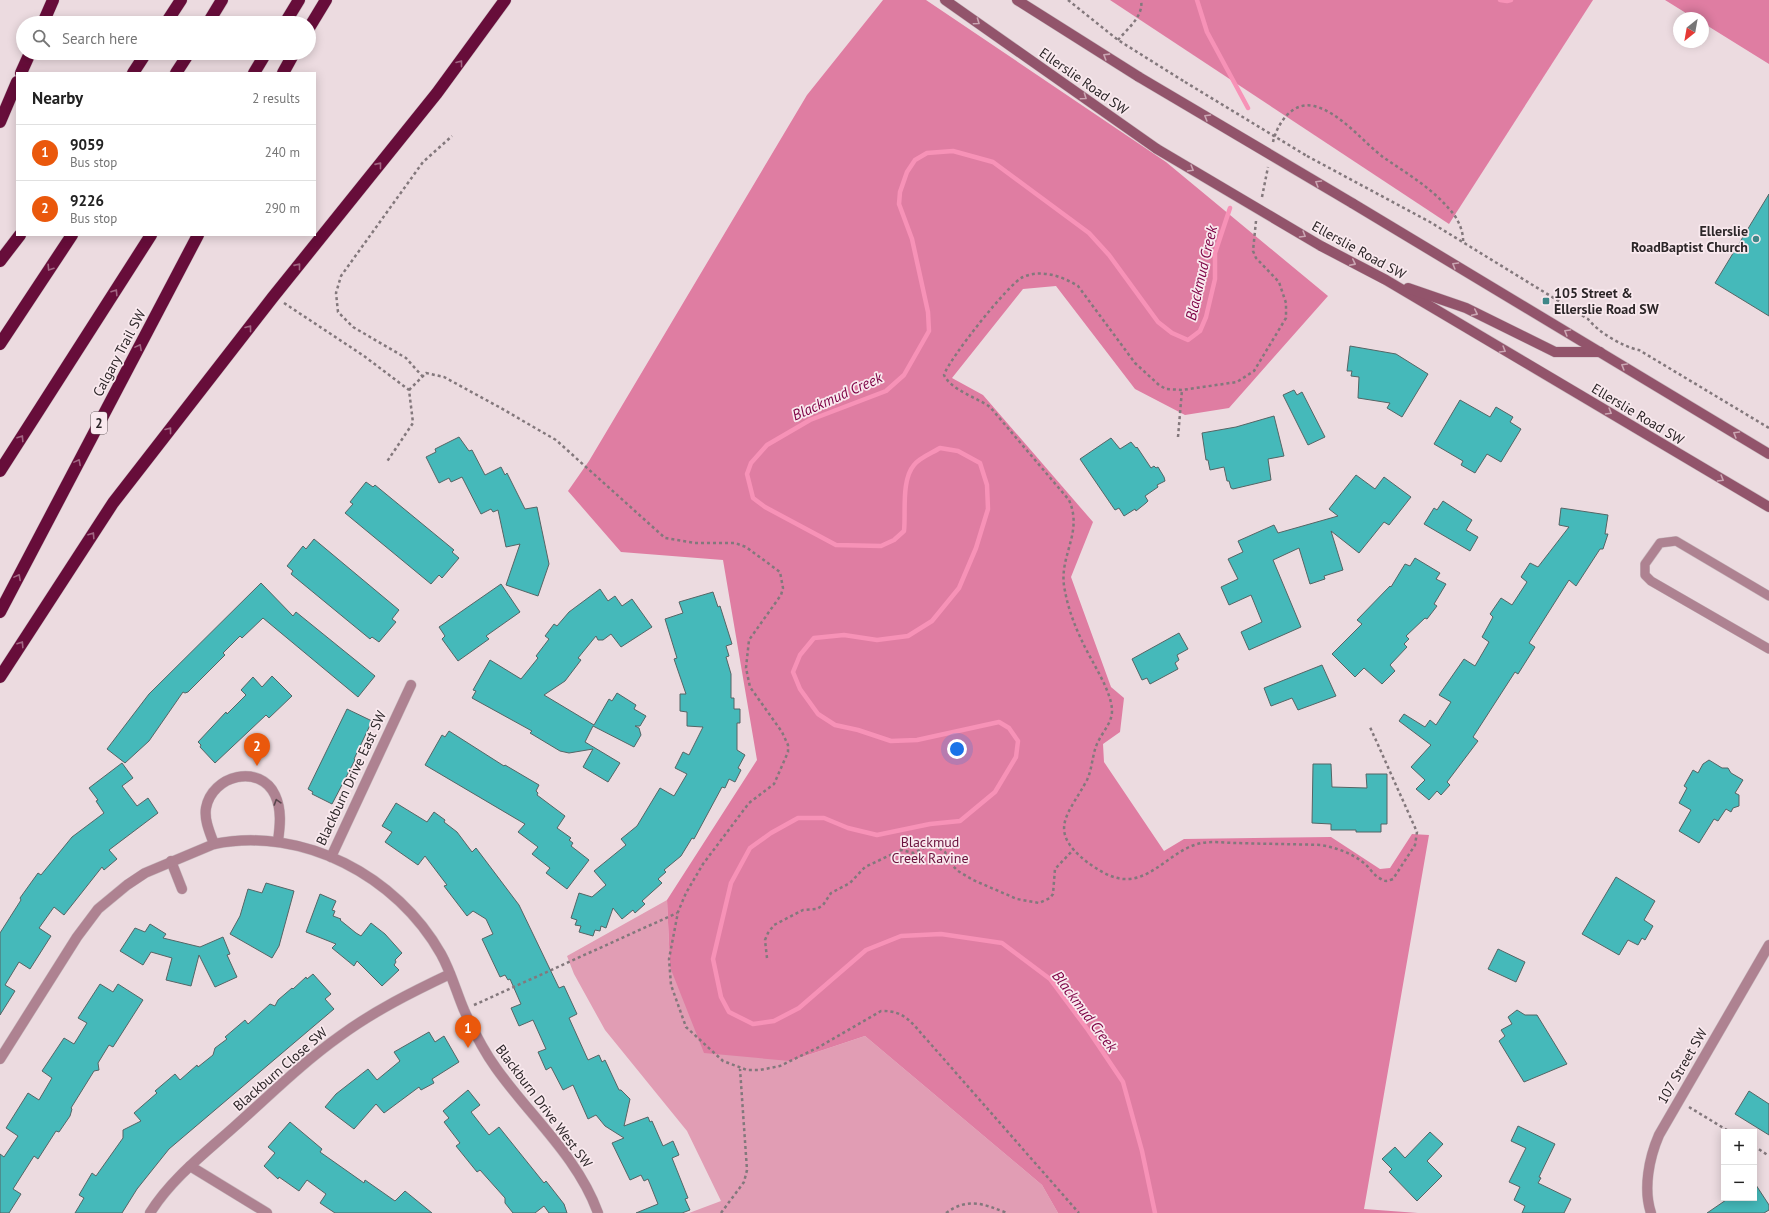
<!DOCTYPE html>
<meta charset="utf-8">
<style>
:root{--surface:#fff;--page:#f6f6f6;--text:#222;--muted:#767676;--line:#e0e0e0;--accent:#ea580c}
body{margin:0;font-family:"PT Sans",sans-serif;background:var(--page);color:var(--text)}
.controls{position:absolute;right:12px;bottom:12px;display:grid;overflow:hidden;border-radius:0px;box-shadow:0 2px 10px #0003}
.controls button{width:36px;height:36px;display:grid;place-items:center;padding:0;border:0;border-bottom:1px solid var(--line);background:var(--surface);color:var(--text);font:20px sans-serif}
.compass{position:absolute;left:1673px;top:12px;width:36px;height:36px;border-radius:50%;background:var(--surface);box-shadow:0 2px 10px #0003;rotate:211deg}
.you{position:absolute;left:957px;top:749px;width:14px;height:14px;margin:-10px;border:3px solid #fff;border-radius:50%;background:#1a73e8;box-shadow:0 0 0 6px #1a73e833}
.badge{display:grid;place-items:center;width:26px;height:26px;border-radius:50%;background:var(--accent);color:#fff;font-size:13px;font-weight:700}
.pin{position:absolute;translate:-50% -33px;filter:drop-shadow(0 1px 2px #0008)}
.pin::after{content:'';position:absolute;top:21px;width:14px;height:12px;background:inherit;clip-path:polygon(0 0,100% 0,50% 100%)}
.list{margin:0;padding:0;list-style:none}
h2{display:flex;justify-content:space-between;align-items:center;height:52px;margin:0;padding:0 16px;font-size:17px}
h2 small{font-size:13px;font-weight:400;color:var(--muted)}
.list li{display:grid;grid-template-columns:26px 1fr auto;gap:12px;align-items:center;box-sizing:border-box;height:56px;padding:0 16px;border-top:1px solid var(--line)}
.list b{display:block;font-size:15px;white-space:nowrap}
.list p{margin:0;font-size:13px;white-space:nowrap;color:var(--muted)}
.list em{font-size:13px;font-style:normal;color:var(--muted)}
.icon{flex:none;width:22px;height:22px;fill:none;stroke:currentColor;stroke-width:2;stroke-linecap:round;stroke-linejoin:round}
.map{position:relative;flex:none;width:1769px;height:1213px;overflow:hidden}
.search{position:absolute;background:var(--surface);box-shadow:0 2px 10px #0003;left:16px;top:16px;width:300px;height:44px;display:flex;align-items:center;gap:10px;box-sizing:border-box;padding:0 14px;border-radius:22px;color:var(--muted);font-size:15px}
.panel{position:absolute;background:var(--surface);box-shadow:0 2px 10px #0003;left:16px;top:72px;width:300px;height:164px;border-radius:0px}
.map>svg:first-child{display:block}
</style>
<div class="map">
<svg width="1769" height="1213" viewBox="0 0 1769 1213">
<rect width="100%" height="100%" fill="#ecdbe0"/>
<path fill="#e19db4" d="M667,900L670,967L790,1061L865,1036L1042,1185L1058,1213H689L721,1201L687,1131L605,1030L574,974L567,956Z"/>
<g fill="#df7da2">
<path d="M883,0H926L1166,162L1328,296L1229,408L1185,415L1135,389L1056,286L1023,289L952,378L983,395L1093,522L1071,577L1111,687L1124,698L1120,732L1103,744L1104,762L1164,851L1184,839L1331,837L1380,869L1390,868L1412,834L1429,835L1364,1209L1418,1213H1058L1042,1185L865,1036L790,1061L704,1053L670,967L667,900L757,760L723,560L621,552L568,491L589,461L807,95Z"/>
<path d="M1110,0H1593L1449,224Z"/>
<path d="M1665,0H1769V64L1703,23V18H1694Z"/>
</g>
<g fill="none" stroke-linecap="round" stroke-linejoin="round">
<g stroke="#f792b7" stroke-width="4.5">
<path d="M1197,0L1207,32L1248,108"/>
<path d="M1500,0L1507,1L1511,0"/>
<path d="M1155,1213L1142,1151L1123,1082L1088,1030L1050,979L1002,943L941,934L901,936L866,950L799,1008L774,1021L753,1024L729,1012L721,997L713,959L731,883L750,848L771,833L798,818H824L848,828L877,835L930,824L960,821L995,792L1016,757L1018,741L1009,728L999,722L917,740L891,741L858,730L835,725L818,714L800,689L793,672L800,655L814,638L844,635L877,640L908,636L932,621L959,588L976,548L988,509L987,485L980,463L958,451L940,448C932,453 919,458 914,465C901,480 906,513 904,531L894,540L881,546L836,545L765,507L753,498L747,474L751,463L767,445L810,420L886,391L904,375L929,331L928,312L912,239L899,204L900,192L907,172L915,160L927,153L953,151L993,162L1089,233L1109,255L1158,322L1172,333L1188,340L1200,331L1206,317L1215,279V253L1230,208"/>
</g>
</g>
<g fill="#45b9ba" stroke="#556565">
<path d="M1769,194V316L1715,283Z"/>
<path d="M1350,346L1396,354L1428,374L1402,417L1387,408L1390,403L1358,398L1359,377L1351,376L1352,371H1347Z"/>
<path d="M1294,390L1297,395L1302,392L1325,437L1308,445L1283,395Z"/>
<path d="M1460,400L1490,417L1496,407L1513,417L1510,422L1521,429L1501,462L1487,454L1475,473L1461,465L1463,461L1434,444Z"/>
<path d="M1274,416L1284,456L1268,459L1271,480L1233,489L1231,488L1229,481H1227L1224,467L1210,470L1208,460H1206L1202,433L1236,427Z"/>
<path d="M459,437L469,451L472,450L485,475L501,467L505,475L507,473L525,509L537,507L549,564L538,596L506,585L520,544L506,547L498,510L493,512L491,509L481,514L462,477L451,482L449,478L439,483L426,457L436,452L435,449Z"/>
<path d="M1111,438L1120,449L1131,442L1136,448L1137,447L1151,468L1154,466L1156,468L1158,467L1164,477L1165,481L1157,485L1158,487L1145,496L1148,501L1146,503L1136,511L1135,509L1124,516L1119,508L1115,510L1080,459Z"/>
<path d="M1356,475L1375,489L1384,477L1411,497L1389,525L1384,522L1359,553L1331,531L1343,570L1324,576L1325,579L1310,584L1299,548L1273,560L1301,627L1249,650L1241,632L1262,622L1251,595L1229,605L1221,587L1238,579L1228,559L1243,552L1238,541L1274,525L1278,533L1338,516L1329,509Z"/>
<path d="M366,482L373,487L375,485L454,550L452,552L459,558L442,578L439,575L431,584L345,513L353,504L350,502Z"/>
<path d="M1443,501L1472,520L1466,530L1478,537L1470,551L1424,524L1434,508L1437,510Z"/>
<path d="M1561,508L1608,515L1605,534H1608L1603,549H1600L1576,586L1569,580L1529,643L1535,647L1518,674L1515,672L1473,737L1478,741L1447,782L1450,785L1441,795L1437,791L1429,800L1416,789L1425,780L1411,767L1431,745L1399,721L1404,714L1425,727L1430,720L1436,725L1451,702L1439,695L1464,659L1475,666L1489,642L1482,637L1493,617L1490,614L1501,598L1512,605L1527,582L1521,577L1530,563L1538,567L1569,527L1559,525Z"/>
<path d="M314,539L399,610L392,619L396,622L379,642L372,637L370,639L291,574L293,571L287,566L303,546L306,549Z"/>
<path d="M1415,558L1440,573L1436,579L1446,584L1434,604L1437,606L1427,619L1425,618L1406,636L1409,639L1404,644L1407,647L1390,665L1395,671L1382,684L1364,668L1355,677L1332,654L1362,624L1357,620L1390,586L1391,587L1405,564L1410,566Z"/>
<path d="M261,583L293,616L296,612L375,676L358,697L263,618L242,638L240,636L223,653L225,655L188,692L185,693L183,692L149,741L125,763L107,749L149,694Z"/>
<path d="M501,584L520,612L486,636L489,639L458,661L442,639L445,636L439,627Z"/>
<path d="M600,589L608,601L615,596L622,606L632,599L652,627L621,647L611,634L603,640H598L596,636L578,658L581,660L565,681L544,695L594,725L609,699L612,701L617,693L636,705L634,709L646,716L640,726H635L639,728L641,735L634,747L593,726L585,742L620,763L608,782L583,767L593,749L569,753L560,751L530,733L532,731L472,698L476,691L473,690L490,660L521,679L538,658L536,656L549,639L545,636L554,624L557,626L569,612Z"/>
<path d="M713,592L718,607L720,606L732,644L726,646L729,656L726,657L731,674V698H734V709H740V723H737V750L745,755L738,768L741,770L735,782L729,779L725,788L722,787L694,839L692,838L681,856L664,870L666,872L658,879L662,883L642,901L645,904L635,913L633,910L622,919L613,908L606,928L601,926L600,931L595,930L593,936L579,932L581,926L575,925L577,920L571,918L579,893L592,897L606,885L594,871L626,845L621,839L637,826L660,788L674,796L687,774L675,768L683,752L689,755L703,727L687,726V712L680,711V694H686L674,659L677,658L665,619L683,613L679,602Z"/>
<path d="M1179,633L1188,649L1177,655L1179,660L1175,663L1178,669L1150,684L1147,678L1142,680L1132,659Z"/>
<path d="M1322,665L1336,696L1298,710L1292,698L1271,706L1264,688Z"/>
<path d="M272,676L292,696L269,718L266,715L215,763L200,747L201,745L198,742L226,712L227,714L246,695L241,690L253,677L262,687Z"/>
<path d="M347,709L372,721L354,759L355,760L332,804L312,794L313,792L308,789Z"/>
<path d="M449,731L504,766L505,765L539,785L536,791L538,793L537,795L565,816L557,828L571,838L569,840L573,843L571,846L589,860L567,889L546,873L550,868L532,854L538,847L518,832L525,824L425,765L442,735L445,737Z"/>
<path d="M1709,760L1722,768H1728L1731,773L1743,780L1735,793L1739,795V806L1733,808L1731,812L1726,809L1718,821L1714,819L1699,843L1679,831L1691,810L1679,803L1687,788L1684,786L1693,770L1698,773L1703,764Z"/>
<path d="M122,763L133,778L122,786L137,806L148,798L158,813L109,850L117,859L104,870L102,867L64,915L54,907L39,928L51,936L30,969L19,962L5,985L15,991L0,1015V933L21,900L20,898L38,873L41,875L72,837L104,813L96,801L98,800L89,788Z"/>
<path d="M1313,764H1331L1332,787L1367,788L1366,774H1387V824H1381V832H1356V830H1331V824L1312,823Z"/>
<path d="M396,803L427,822L434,812L445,820L444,822L457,832L472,852L476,848L519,905L559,988L564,986L577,1014L569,1018L588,1060L599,1055L602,1062L605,1060L619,1090H621L630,1099L624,1126L648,1117L650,1122L652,1121L663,1146L673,1141L679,1155L672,1158L688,1198L685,1199L690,1210L682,1213H636L658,1204L648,1179L644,1181L641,1175L630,1180L612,1143L624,1138L605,1126L596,1115L588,1119L573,1085L563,1090L551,1067L546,1070L538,1052L546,1049L533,1020L519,1026L511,1008L521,1004L510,979L508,980L505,975L500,977L482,939L493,934L486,919L473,911L467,916L444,886L447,885L425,856L418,865L385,842L392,832L382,826Z"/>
<path d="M1616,877L1655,901L1644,920L1653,926L1645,940L1642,938L1638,945L1628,940L1619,955L1582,934Z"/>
<path d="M266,883L294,891L279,946L272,958L230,934L240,916L248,889L262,893Z"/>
<path d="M320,894L336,901L332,910L335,911L333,916L341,919L340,920L356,933L361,936L371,923L385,934L402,953L395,960L396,962L394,965L399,970L382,986L357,961L354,966L332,948L336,944L306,932Z"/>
<path d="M150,924L166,934L163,938L200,947L223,937L230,954L227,955L237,977L215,987L199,955L191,986L166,980L172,958L151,952L143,965L120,951L135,928L145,932Z"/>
<path d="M1498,949L1525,962L1516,982L1488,969Z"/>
<path d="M313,974L331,994L325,999L334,1009L169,1149L137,1189L122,1213H75L84,1198L79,1195L92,1173L96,1176L123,1138V1130L141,1121L134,1113L157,1093L155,1091L175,1074L180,1080L197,1065L198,1067L213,1055L215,1048L227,1039L225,1037L245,1020L248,1024L270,1004L275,1006L278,1000L292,988L293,989L306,977L307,979Z"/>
<path d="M100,984L113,992L118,984L143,1000L113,1047L109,1045L98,1063L99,1070L94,1071L71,1108L72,1109L70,1116L59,1132L56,1131L38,1159L34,1156L13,1189L21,1194L9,1213H0V1154L4,1157L18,1136L6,1128L28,1093L39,1100L52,1078L42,1071L64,1038L74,1044L87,1023L78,1018Z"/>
<path d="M1517,1010L1525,1015H1537L1567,1064L1524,1082L1499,1041L1505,1036L1501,1030L1512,1024L1508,1017Z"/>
<path d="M429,1032L435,1042L444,1036L459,1062L432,1079L434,1083L421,1090L419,1087L384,1113L376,1104L354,1129L325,1107L336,1094L368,1069L377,1080L400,1061L394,1052Z"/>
<path d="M468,1090L480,1105L471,1112L489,1135L499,1127L544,1183L546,1181L564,1204L567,1213H549L544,1206L535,1213H513L505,1203V1198L480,1170L477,1172L456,1146L460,1143L444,1122L449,1118L443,1111Z"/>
<path d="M1749,1091L1769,1104V1135L1735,1114Z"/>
<path d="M290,1122L322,1149L320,1152L364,1183L365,1180L395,1201L405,1191L432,1213H335L320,1203L326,1194L307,1180L299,1191L279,1177L278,1179L264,1166L275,1153L268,1147Z"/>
<path d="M1518,1126L1555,1144L1539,1177L1541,1178L1538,1183L1571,1199L1564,1213H1522L1525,1206L1514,1200L1520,1187L1509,1182L1526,1148L1511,1141Z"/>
<path d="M1430,1132L1443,1144L1427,1161L1442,1176L1417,1201L1389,1172L1392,1169L1382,1159L1395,1147L1405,1158Z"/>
<path d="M1754,1182L1769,1205V1210L1764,1213H1707L1729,1198H1754Z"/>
</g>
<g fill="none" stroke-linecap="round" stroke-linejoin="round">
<g stroke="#c9babf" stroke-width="10">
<path id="service" d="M1769,596L1676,541L1660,543L1645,564V575L1651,581L1769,649"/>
</g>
<g stroke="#c9babf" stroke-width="11">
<g id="minor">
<path d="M331,857L411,685"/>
<path d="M171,861L182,889"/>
<path d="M0,1059L77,937L98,909L127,885L145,873L214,844"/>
<path d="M190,1166L267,1213"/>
<path d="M150,1213C171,1179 205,1153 234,1127C269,1096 302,1063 340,1036C374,1011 412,992 450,974"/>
<path d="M1651,1213C1643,1189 1649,1158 1659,1135L1769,945"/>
</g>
</g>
<g stroke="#c9babf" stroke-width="11">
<path id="tertiary" d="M278,841C280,826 282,810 275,795C260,763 212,775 206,808C204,820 210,833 214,844C303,826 397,876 441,954C451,972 456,991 464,1010C473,1030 483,1050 496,1068C530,1116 578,1157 598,1213"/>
</g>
<g stroke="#c9babf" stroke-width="11">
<g id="secondary">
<path d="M945,0L1157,149"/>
<path d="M1017,0L1139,77"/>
<path d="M1352,203L1769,454"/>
<path d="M1321,246L1386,280L1769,507"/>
<path d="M1408,288L1466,308L1555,352H1600"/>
</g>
</g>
<g stroke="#c9babf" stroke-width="13">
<g id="motorway">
<path d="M43,23L53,0"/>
<path d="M166,23L181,0"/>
<path d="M208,23L222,0"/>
<path d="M285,23L299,0"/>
<path d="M309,28L326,0"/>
<path d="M21,73L30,53"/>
<path d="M133,73L146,53"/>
<path d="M176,73L189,53"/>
<path d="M254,73L266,53"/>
<path d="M283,73L294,53"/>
<path d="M0,122L17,82"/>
<path d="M0,261L20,235"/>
<path d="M0,344L72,235"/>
<path d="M0,471L151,235"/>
<path d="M0,612L198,235"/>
<path d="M0,677L113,503L273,297L437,93L505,0"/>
</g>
</g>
<g stroke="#83787c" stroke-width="2.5" stroke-dasharray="3 3" stroke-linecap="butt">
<path d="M1068,0L1118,40L1185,82"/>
<path d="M1118,40C1128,28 1144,16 1141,0"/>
<path d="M1273,142C1277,124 1292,101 1314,106C1341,113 1362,141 1383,157C1406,173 1432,188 1450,210C1458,218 1464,232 1463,243"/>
<path d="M1307,156L1430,222L1588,319C1598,332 1623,347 1639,350L1769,428"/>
<path d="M1262,197L1268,167"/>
<path d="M1256,221L1253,251L1256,258L1279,282L1286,303V318L1254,371L1237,382L1182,390L1166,389L1159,385L1135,363L1078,286C1062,276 1041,269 1023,277C1009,283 949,359 944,375C951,390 976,397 990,407L1069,500C1084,534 1057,557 1065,591C1068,608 1075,627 1083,643C1091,661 1112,691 1112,711C1112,722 1104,730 1099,740C1092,752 1093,767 1087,780C1069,814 1046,830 1087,862C1098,870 1113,880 1128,879C1155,878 1174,848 1202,843C1213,841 1226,843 1238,843C1266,844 1293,844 1321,845C1337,848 1352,853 1365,864C1370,868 1374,876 1381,879C1385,882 1388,881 1393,879L1415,845L1417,832L1370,727"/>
<path d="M284,303L364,356L409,390L413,423L386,463"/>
<path d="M423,377L406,358L353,327L338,312L336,293L341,276L423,162L452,136"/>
<path d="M409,390L426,373L444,377L499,407L556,440L665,538L695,543H735L746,547L780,572L783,588L781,595L749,640L746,668L750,687L782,732L788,745V752L774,784L749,803L703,864L686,893L678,912L669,959L671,985L686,1027L723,1061L747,1070H760L780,1066L819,1047L881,1011C906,1010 913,1025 928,1041L1079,1213"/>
<path d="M1178,437L1182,390"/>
<path d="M767,958L765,940L768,933L774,925L803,910L817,909L823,905L831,893L850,883L865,867L901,850L914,853L928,846L937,847L945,852L952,865L958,871L973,880L1017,899L1039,903L1050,898L1053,894L1055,869L1074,849"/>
<path d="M474,1005L677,913"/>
<path d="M1689,1107L1730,1132"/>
<path d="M1754,1146L1769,1156"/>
<path d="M721,1213L744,1182L747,1170L740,1069"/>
<path d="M946,1213C968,1197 984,1204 1007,1213"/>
</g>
<use href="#service" stroke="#ae8291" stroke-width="9"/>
<use href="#minor" stroke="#ae8291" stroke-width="10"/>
<use href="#tertiary" stroke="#ae8291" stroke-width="10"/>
<use href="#secondary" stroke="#92546b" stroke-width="10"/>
<use href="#motorway" stroke="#670d3a" stroke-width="12"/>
<g stroke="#c9babf" stroke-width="11" stroke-linecap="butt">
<g id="secondary-bridge">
<path d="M1139,77L1352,203"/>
<path d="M1157,149L1321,246"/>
</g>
</g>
<path stroke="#83787c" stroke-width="2.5" stroke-dasharray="3 3" stroke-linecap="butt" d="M1185,82L1307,156"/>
<use href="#secondary-bridge" stroke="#92546b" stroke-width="10"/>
</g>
<defs><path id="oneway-chevron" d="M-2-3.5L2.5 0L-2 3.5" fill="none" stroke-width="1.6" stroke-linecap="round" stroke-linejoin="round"/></defs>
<g stroke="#cba6b3">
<use href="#oneway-chevron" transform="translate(977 22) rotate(35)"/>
<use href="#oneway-chevron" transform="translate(1106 56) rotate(-148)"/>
<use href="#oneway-chevron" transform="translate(1084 97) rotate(35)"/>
<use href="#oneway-chevron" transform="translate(1207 117) rotate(-149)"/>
<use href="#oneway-chevron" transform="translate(1191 169) rotate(31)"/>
<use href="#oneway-chevron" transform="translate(1318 183) rotate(-149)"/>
<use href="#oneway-chevron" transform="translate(1303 235) rotate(31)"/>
<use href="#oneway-chevron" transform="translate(1353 263) rotate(27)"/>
<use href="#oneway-chevron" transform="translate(1455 265) rotate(-149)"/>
<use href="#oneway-chevron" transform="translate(1475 313) rotate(26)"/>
<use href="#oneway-chevron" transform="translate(1567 332) rotate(-149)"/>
<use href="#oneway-chevron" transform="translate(1503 350) rotate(31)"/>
<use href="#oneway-chevron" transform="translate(1624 366) rotate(-149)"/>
<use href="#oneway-chevron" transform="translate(1609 412) rotate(31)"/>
<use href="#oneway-chevron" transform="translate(1736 434) rotate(-149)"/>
<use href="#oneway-chevron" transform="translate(1721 479) rotate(31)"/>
</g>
<g stroke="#a16582">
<use href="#oneway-chevron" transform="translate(460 63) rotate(-52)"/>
<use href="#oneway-chevron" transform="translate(379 165) rotate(-51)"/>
<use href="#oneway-chevron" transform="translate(298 266) rotate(-51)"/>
<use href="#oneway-chevron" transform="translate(50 268) rotate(123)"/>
<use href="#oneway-chevron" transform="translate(115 292) rotate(-57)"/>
<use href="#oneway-chevron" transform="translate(249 328) rotate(-52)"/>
<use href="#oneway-chevron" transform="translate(139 347) rotate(-62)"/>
<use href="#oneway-chevron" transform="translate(169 430) rotate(-52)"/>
<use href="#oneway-chevron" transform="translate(21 438) rotate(-57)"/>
<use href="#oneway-chevron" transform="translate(78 462) rotate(-62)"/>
<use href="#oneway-chevron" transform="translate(92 535) rotate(-57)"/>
<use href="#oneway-chevron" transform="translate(18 577) rotate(-62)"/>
<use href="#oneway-chevron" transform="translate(21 644) rotate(-57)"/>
</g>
<use stroke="#5a464d" href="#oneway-chevron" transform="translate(277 802) rotate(-107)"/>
<g fill="#3f8788" stroke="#f9e9ee" stroke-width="1.5">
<circle cx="1756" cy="239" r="4"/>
<rect x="1542" y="297" width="8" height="8" rx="2"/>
</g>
<g text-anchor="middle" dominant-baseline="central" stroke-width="3.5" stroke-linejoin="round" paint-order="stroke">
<rect fill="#f9e9ee" stroke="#6a6063" stroke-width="1" x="91" y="412" width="16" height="22" rx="3"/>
<g font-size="13" font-weight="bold" fill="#2c2628">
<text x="99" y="423">2</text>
</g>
<g font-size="14" fill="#2c2628" stroke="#f9e9ee">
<text transform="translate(1084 81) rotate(35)">Ellerslie Road SW</text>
<text transform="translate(1359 250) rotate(29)">Ellerslie Road SW</text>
<text transform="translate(119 353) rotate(-62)">Calgary Trail SW</text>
<text transform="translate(1638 414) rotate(31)">Ellerslie Road SW</text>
<text transform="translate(351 778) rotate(-65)">Blackburn Drive East SW</text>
<text transform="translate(1682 1066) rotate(-60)">107 Street SW</text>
<text transform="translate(280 1069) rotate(-41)">Blackburn Close SW</text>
<text transform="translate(544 1106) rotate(53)">Blackburn Drive West SW</text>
</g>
<g font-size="14" font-weight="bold" fill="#2c2628" stroke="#f9e9ee" text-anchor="end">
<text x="1748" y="231">Ellerslie<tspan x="1748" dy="16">RoadBaptist Church</tspan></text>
<text x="1554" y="293" text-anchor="start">105 Street &amp;<tspan x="1554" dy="16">Ellerslie Road SW</tspan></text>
</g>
<g font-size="14" fill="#6b123d" stroke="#f9e9ee">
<text x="930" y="842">Blackmud<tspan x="930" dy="16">Creek Ravine</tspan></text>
</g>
<g font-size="15" font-style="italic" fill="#7d0044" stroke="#f9e9ee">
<text transform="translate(1201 273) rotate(-77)">Blackmud Creek</text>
<text transform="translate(837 396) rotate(-24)">Blackmud Creek</text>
<text transform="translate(1085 1011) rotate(53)">Blackmud Creek</text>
</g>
</g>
</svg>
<div class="controls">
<button>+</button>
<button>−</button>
</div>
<svg class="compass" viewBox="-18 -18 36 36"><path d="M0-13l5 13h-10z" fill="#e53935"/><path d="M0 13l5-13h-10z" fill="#767676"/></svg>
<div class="you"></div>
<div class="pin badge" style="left:468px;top:1048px">1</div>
<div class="pin badge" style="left:257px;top:766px">2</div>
<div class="search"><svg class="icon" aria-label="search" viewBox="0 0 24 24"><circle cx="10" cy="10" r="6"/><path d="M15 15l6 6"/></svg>Search here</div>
<section class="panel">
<h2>Nearby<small>2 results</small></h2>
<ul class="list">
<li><span class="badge">1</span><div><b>9059</b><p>Bus stop</p></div><em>240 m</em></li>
<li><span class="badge">2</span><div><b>9226</b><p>Bus stop</p></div><em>290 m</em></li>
</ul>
</section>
</div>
